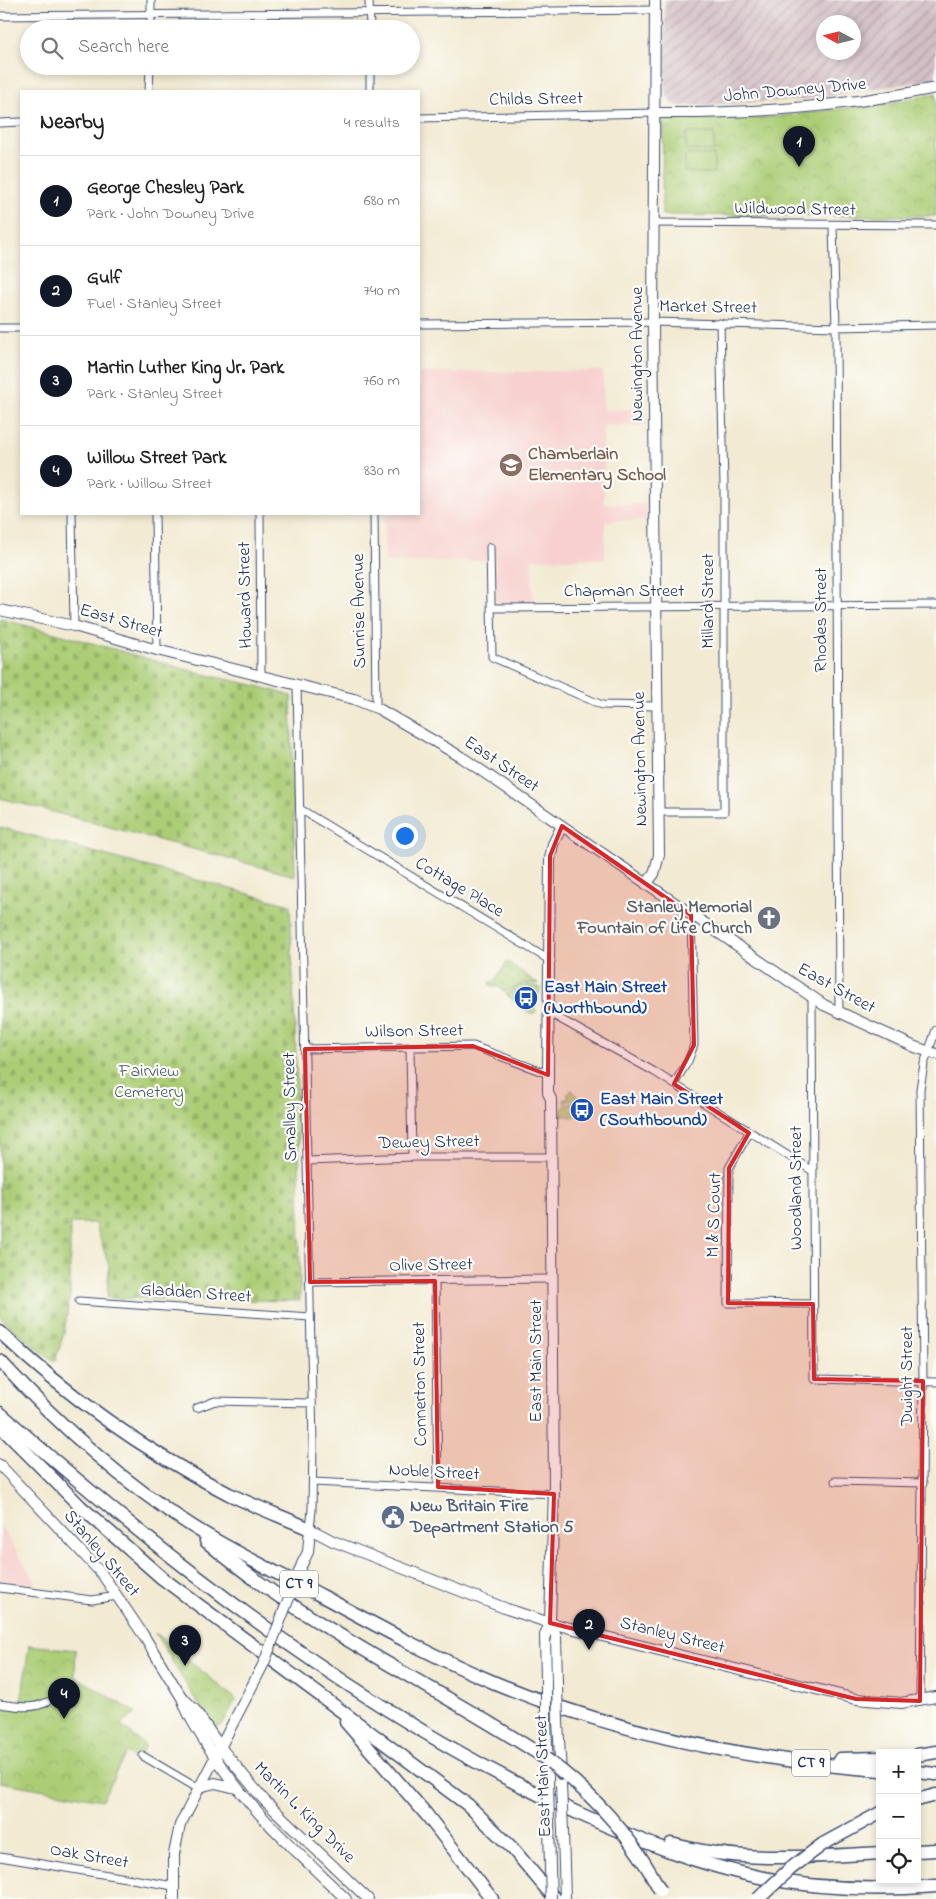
<!DOCTYPE html>
<meta charset="utf-8">
<style>
:root{--surface:#fff;--page:#f2f2f2;--text:#222;--muted:#767676;--line:#e0e0e0;--accent:#111827}
body{margin:0;font-family:"Indie Flower",sans-serif;background:var(--page);color:var(--text)}
.controls{position:absolute;right:15px;bottom:15px;display:grid;overflow:hidden;border-radius:0px;box-shadow:0 2px 8px #0003}
.controls button{width:45px;height:45px;display:grid;place-items:center;padding:0;border:0;border-bottom:1px solid var(--line);background:var(--surface);color:var(--text);font:25px sans-serif}
.compass{position:absolute;left:816px;top:15px;width:45px;height:45px;border-radius:50%;background:var(--surface);box-shadow:0 2px 8px #0003;rotate:277deg}
.you{position:absolute;left:404px;top:835px;width:18px;height:18px;margin:-12px;border:4px solid #fff;border-radius:50%;background:#1a73e8;box-shadow:0 0 0 8px #1a73e833}
.badge{display:grid;place-items:center;width:32px;height:32px;border-radius:50%;background:var(--accent);color:#fff;font-size:16px;font-weight:700}
.pin{position:absolute;translate:-50% -41px;filter:drop-shadow(0 1px 2px #0008)}
.pin::after{content:'';position:absolute;top:26px;width:18px;height:15px;background:inherit;clip-path:polygon(0 0,100% 0,50% 100%)}
.list{margin:0;padding:0;list-style:none}
h2{display:flex;justify-content:space-between;align-items:center;height:65px;margin:0;padding:0 20px;font-size:21px}
h2 small{font-size:16px;font-weight:400;color:var(--muted)}
.list li{display:grid;grid-template-columns:32px 1fr auto;gap:15px;align-items:center;box-sizing:border-box;height:90px;padding:0 20px;border-top:1px solid var(--line)}
.list b{display:block;font-size:19px;white-space:nowrap}
.list p{margin:0;font-size:16px;white-space:nowrap;color:var(--muted)}
.list em{font-size:16px;font-style:normal;color:var(--muted)}
.icon{flex:none;width:28px;height:28px;fill:none;stroke:currentColor;stroke-width:2;stroke-linecap:round;stroke-linejoin:round}
.map{position:relative;flex:none;width:936px;height:1899px;overflow:hidden}
.search{position:absolute;background:var(--surface);box-shadow:0 2px 8px #0003;left:20px;top:20px;width:400px;height:55px;display:flex;align-items:center;gap:12px;box-sizing:border-box;padding:0 18px;border-radius:28px;color:var(--muted);font-size:19px}
.panel{position:absolute;background:var(--surface);box-shadow:0 2px 8px #0003;left:20px;top:90px;width:400px;height:425px;border-radius:0px}
.map>svg:first-child{display:block}
</style>
<div class="map">
<svg width="936" height="1899" viewBox="0 0 936 1899">
<defs>
<pattern id="industrial-furrows" width="10" height="10" patternUnits="userSpaceOnUse" patternTransform="scale(1.25)"><rect width="10" height="10" fill="#d2bec5"/><path d="M-1 1l2-2M0 10L10 0M9 11l2-2" fill="none" stroke="#aa9ba3"/></pattern>
<pattern id="grass-dots" width="8" height="8" patternUnits="userSpaceOnUse" patternTransform="scale(1.25)"><rect width="8" height="8" fill="#accd76"/><path d="M2 2h.1M6 6h.1" fill="none" stroke="#93b068" stroke-width="1.8" stroke-linecap="round"/></pattern>
<pattern id="cemetery-stones" width="16" height="16" patternUnits="userSpaceOnUse" patternTransform="scale(1.25)"><rect width="16" height="16" fill="#accd76"/><path d="M2 7V4a2 2 0 0 1 4 0v3zM10 15v-3a2 2 0 0 1 4 0v3z" fill="#93b068"/></pattern>
<pattern id="park-crowns" width="20" height="18" patternUnits="userSpaceOnUse" patternTransform="scale(1.25)"><rect width="20" height="18" fill="#accd76"/><path d="M2 6a3 3 0 1 1 6 0M12 15a3 3 0 1 1 6 0" fill="none" stroke="#93b068"/></pattern>
</defs>
<rect width="100%" height="100%" fill="#fdfcf7"/>
<filter id="ink" filterUnits="userSpaceOnUse"><feTurbulence type="fractalNoise" baseFrequency=".02" numOctaves="2"/><feDisplacementMap in="SourceGraphic" scale="10" xChannelSelector="R" yChannelSelector="G"/><feConvolveMatrix kernelMatrix="1 2 1 2 8 2 1 2 1" color-interpolation-filters="sRGB"/></filter>
<filter id="wash" filterUnits="userSpaceOnUse"><feTurbulence type="fractalNoise" baseFrequency=".0096" numOctaves="4" result="noise"/><feDisplacementMap in="SourceGraphic" scale="20" xChannelSelector="R" yChannelSelector="G"/><feGaussianBlur stdDeviation="1.12" result="paint"/><feColorMatrix in="noise" values="0 0 0 0 0 0 0 0 0 0 0 0 0 0 0 0 0 1.4 0 .05"/><feComposite in="paint" operator="in"/></filter>
<g filter="url(#wash)">
<rect width="100%" height="100%" fill="#f2ead2"/>
<g fill="#f7d0cf">
<path d="M603,371V410L646,409V425L603,426L604,504H647V520L605,521V559H532L533,604L496,602L494,560L385,563L384,514H419V373Z"/>
<path d="M0,1525L38,1585L0,1580Z"/>
</g>
<path fill="url(#industrial-furrows)" fill-rule="evenodd" d="M665,0H936V79L803,100L678,106L671,103L665,91ZM824,22H854V52H824Z"/>
<g fill="url(#grass-dots)" stroke="#647e6a">
<path d="M506,963H509L538,984L524,983L504,992L500,987L489,985L490,982H494Z"/>
<path d="M528,985L541,988L537,998L524,1000L518,1004L506,994L518,986Z"/>
<path d="M537,1000L536,1004L534,1005L536,1012L532,1015L519,1005Z"/>
<path d="M572,1090L578,1098L564,1103V1099H568V1093Z"/>
<path d="M580,1099L589,1112L572,1117L560,1115L564,1105L571,1104Z"/>
</g>
<g fill="url(#cemetery-stones)" stroke="#647e6a">
<path d="M0,619C66,635 130,654 195,672C227,680 260,685 291,696L295,876L0,798Z"/>
<path d="M0,827L290,905L299,1132L300,1301L107,1298L109,1266L95,1223H70V1294L64,1333L55,1362L10,1327L0,1316Z"/>
</g>
<g fill="url(#park-crowns)" stroke="#647e6a">
<path d="M936,93V216L662,215L663,119L765,118L890,103Z"/>
<path d="M155,1633L236,1699L222,1725L218,1727L209,1722Z"/>
<path d="M29,1645L76,1650L75,1676L136,1713L121,1725L146,1746L138,1760L126,1753L102,1800L0,1782V1706L18,1708L22,1696Z"/>
</g>
<g fill="#accd76" stroke="#647e6a">
<path d="M686,133H714V151L686,150Z"/>
<path d="M685,155H714V173L685,172Z"/>
</g>
</g>
<g filter="url(#ink)">
<g fill="none" stroke-linecap="round" stroke-linejoin="round">
<g stroke="#3b4b6f" stroke-width="9">
<g id="street">
<path d="M369,0L370,29"/>
<path d="M0,16L656,10"/>
<path d="M151,29V0"/>
<path d="M370,66V91"/>
<path d="M149,91L150,66"/>
<path d="M419,118L655,113"/>
<path d="M0,123L21,122"/>
<path d="M654,223L936,225"/>
<path d="M833,226L836,327L839,1013"/>
<path d="M419,324L653,322L836,327L936,325"/>
<path d="M0,328H21"/>
<path d="M72,514L74,626"/>
<path d="M155,514L157,650"/>
<path d="M260,514L261,676"/>
<path d="M374,514L376,707"/>
<path d="M490,547L492,657L602,705L657,706"/>
<path d="M492,608L936,605"/>
<path d="M297,685L313,1444L312,1510L310,1529"/>
<path d="M300,809L551,961"/>
<path d="M658,812H724V485L720,323"/>
<path d="M812,997L814,1379L936,1382"/>
<path d="M553,1015L653,1071L811,1170"/>
<path d="M410,1047L412,1157"/>
<path d="M305,1049L473,1046L548,1074"/>
<path d="M674,1084L688,1061L694,1045L691,915"/>
<path d="M749,1133L729,1168L728,1303L813,1304"/>
<path d="M307,1161L412,1157H551"/>
<path d="M435,1281L438,1487"/>
<path d="M310,1282L552,1279"/>
<path d="M79,1301L310,1317"/>
<path d="M197,1408L215,1401L312,1403"/>
<path d="M835,1481L923,1483"/>
<path d="M313,1482L554,1494"/>
<path d="M0,1588L92,1600L117,1596"/>
<path d="M920,1701L923,1381L920,1089L924,1064L936,1030"/>
<path d="M0,1704C16,1706 32,1710 47,1702"/>
<path d="M143,1756L199,1789"/>
<path d="M0,1857L174,1886"/>
</g>
</g>
<g stroke="#3b4b6f" stroke-width="12">
<g id="secondary">
<path d="M655,113C753,114 840,107 936,88"/>
<path d="M0,610L74,626L157,650L354,699L379,709L463,758L824,1005L915,1047L936,1054"/>
<path d="M646,884L654,874L659,855L653,322L655,0"/>
<path d="M0,1465L102,1574L142,1633L182,1698C188,1716 197,1729 207,1745C247,1809 293,1848 346,1899"/>
<path d="M302,1564L308,1552L310,1529L333,1541L507,1609L550,1623L856,1699L901,1703L936,1697"/>
<path d="M550,1623L556,1635L557,1685"/>
<path d="M546,1680L545,1635L550,1623L554,1490L551,1099L548,1093V1074L550,859L553,844L562,826"/>
<path d="M183,1698L195,1710L221,1748L264,1800L368,1899"/>
<path d="M546,1718L548,1779"/>
<path d="M558,1722L561,1774"/>
<path d="M199,1787L215,1783L236,1788"/>
<path d="M549,1825L550,1867"/>
<path d="M563,1831L565,1899"/>
<path d="M174,1899V1854L180,1825L264,1663"/>
</g>
</g>
<g stroke="#3b4b6f" stroke-width="15">
<g id="highway">
<path d="M0,1332C68,1397 145,1451 229,1494C256,1507 283,1517 310,1529"/>
<path d="M0,1361C56,1422 122,1482 192,1526C234,1553 280,1574 324,1597C379,1627 434,1657 493,1682C616,1733 747,1760 880,1770"/>
<path d="M0,1413C171,1565 372,1720 580,1814C638,1840 697,1864 759,1877C817,1889 877,1891 936,1886"/>
<path d="M0,1426L81,1507L162,1578L468,1805L513,1849L555,1899"/>
<path d="M206,1541C307,1627 429,1682 539,1754"/>
<path d="M346,1722L426,1814L492,1899"/>
<path d="M917,1755L936,1752"/>
<path d="M840,1759L880,1758"/>
<path d="M917,1772L936,1774"/>
<path d="M917,1800L936,1795"/>
<path d="M671,1844C740,1863 809,1857 880,1853"/>
<path d="M823,1844L880,1813"/>
<path d="M917,1851L936,1850"/>
</g>
</g>
<use href="#street" stroke="#fff" stroke-width="7"/>
<use href="#secondary" stroke="#fff" stroke-width="10"/>
<use href="#highway" stroke="#fff" stroke-width="12"/>
<g stroke="#3b4b6f" stroke-width="12" stroke-linecap="butt">
<g id="secondary-bridge">
<path d="M264,1663L302,1564"/>
<path d="M546,1680V1718"/>
<path d="M557,1685L558,1722"/>
<path d="M548,1779L549,1825"/>
<path d="M561,1785L563,1831"/>
<path d="M550,1867L551,1899"/>
</g>
</g>
<g stroke="#3b4b6f" stroke-width="15" stroke-linecap="butt">
<g id="highway-bridge">
<path d="M539,1754C590,1790 631,1834 660,1890"/>
<path d="M758,1899L790,1869L823,1844"/>
</g>
</g>
<use href="#secondary-bridge" stroke="#fff" stroke-width="10"/>
<use href="#highway-bridge" stroke="#fff" stroke-width="12"/>
</g>
</g>
<path fill="#d62828" fill-opacity="0.2" stroke="#d62828" stroke-width="4" stroke-linejoin="round" d="M562,826L691,915L694,1045L674,1084L749,1133L729,1168L728,1303L813,1304L814,1379L923,1381L920,1701L856,1699L550,1623L554,1494L438,1487L435,1281L310,1282L305,1049L473,1046L548,1075L550,856Z"/>
<defs>
<g id="school-disc" transform="scale(1.25)"><circle r="9.5" fill="#8d6e63" stroke="#fdfcf7"/><path d="M0-5L7-2L0 1L-7-2ZM-4 1L0 2.5L4 1V4Q0 6-4 4Z" fill="#fff"/></g>
<g id="church-disc" transform="scale(1.25)"><circle r="9.5" fill="#6b7280" stroke="#fdfcf7"/><path d="M-1.2-6h2.4v3.5h3.3v2.4h-3.3V6h-2.4V-.1h-3.3v-2.4h3.3Z" fill="#fff"/></g>
<g id="bus-disc" transform="scale(1.25)"><circle r="9.5" fill="#1a4fb4" stroke="#fdfcf7"/><path d="M-5-6H5V4H4V6H2V4H-2V6H-4V4H-5ZM-3.5-4V0h7V-4ZM-3.5 1.2v1.5H-2V1.2ZM2 1.2v1.5H3.5V1.2Z" fill="#fff"/></g>
<g id="civic-disc" transform="scale(1.25)"><circle r="9.5" fill="#5c6f8a" stroke="#fdfcf7"/><path d="M-.6-6.5H3V-4.5H.6V-3L4-1V1h2V6H-6V1h2V-1L-.6-3ZM-1.2 2.5V6h2.4V2.5Z" fill="#fff"/></g>
</defs>
<g fill-rule="evenodd">
<use href="#school-disc" x="511" y="465"/>
<use href="#church-disc" x="769" y="918"/>
<use href="#bus-disc" x="526" y="998"/>
<use href="#bus-disc" x="582" y="1110"/>
<use href="#civic-disc" x="393" y="1517"/>
</g>
<g text-anchor="middle" dominant-baseline="central" stroke-width="4.5" stroke-linejoin="round" paint-order="stroke">
<g fill="#fdfcf7" stroke="#5f6c8c" stroke-width="1">
<rect x="280" y="1570.5" width="38" height="27" rx="4"/>
<rect x="792" y="1749.5" width="38" height="27" rx="4"/>
</g>
<g font-size="16" font-weight="bold" fill="#1b2f5e">
<text x="299" y="1584">CT 9</text>
<text x="811" y="1763">CT 9</text>
</g>
<g font-size="18" fill="#1b2f5e" stroke="#fdfcf7">
<text transform="translate(795 91) rotate(-5)">John Downey Drive</text>
<text transform="translate(536 100) rotate(-1)">Childs Street</text>
<text transform="translate(795 210) rotate(1)">Wildwood Street</text>
<text transform="translate(708 308) rotate(1)">Market Street</text>
<text transform="translate(638 354) rotate(-90)">Newington Avenue</text>
<text x="624" y="592">Chapman Street</text>
<text transform="translate(246 595) rotate(-91)">Howard Street</text>
<text transform="translate(709 601) rotate(-90)">Millard Street</text>
<text transform="translate(360 611) rotate(-91)">Sunrise Avenue</text>
<text transform="translate(822 620) rotate(-90)">Rhodes Street</text>
<text transform="translate(121 622) rotate(16)">East Street</text>
<text transform="translate(641 759) rotate(-91)">Newington Avenue</text>
<text transform="translate(501 765) rotate(34)">East Street</text>
<text transform="translate(459 888) rotate(31)">Cottage Place</text>
<text transform="translate(836 989) rotate(29)">East Street</text>
<text transform="translate(414 1032) rotate(-1)">Wilson Street</text>
<text transform="translate(291 1107) rotate(-91)">Smalley Street</text>
<text transform="translate(429 1143) rotate(-1)">Dewey Street</text>
<text transform="translate(797 1188) rotate(-90)">Woodland Street</text>
<text transform="translate(715 1215) rotate(-88)">M &amp; S Court</text>
<text transform="translate(431 1266) rotate(-1)">Olive Street</text>
<text transform="translate(196 1294) rotate(4)">Gladden Street</text>
<text transform="translate(537 1361) rotate(-90)">East Main Street</text>
<text transform="translate(908 1376) rotate(-90)">Dwight Street</text>
<text transform="translate(421 1384) rotate(-91)">Connerton Street</text>
<text transform="translate(434 1473) rotate(3)">Noble Street</text>
<text transform="translate(101 1554) rotate(50)">Stanley Street</text>
<text transform="translate(672 1636) rotate(14)">Stanley Street</text>
<text transform="translate(544 1776) rotate(-92)">East Main Street</text>
<text transform="translate(304 1813) rotate(45)">Martin L. King Drive</text>
<text transform="translate(89 1857) rotate(10)">Oak Street</text>
</g>
<g font-size="18" font-weight="bold" fill="#785e54" stroke="#fdfcf7" text-anchor="start">
<text x="528" y="455">Chamberlain<tspan x="528" dy="21">Elementary School</tspan></text>
</g>
<g font-size="18" font-weight="bold" fill="#5b616d" stroke="#fdfcf7" text-anchor="end">
<text x="752" y="908">Stanley Memorial<tspan x="752" dy="21">Fountain of Life Church</tspan></text>
</g>
<g font-size="18" font-weight="bold" fill="#164399" stroke="#fdfcf7" text-anchor="start">
<text x="544" y="988">East Main Street<tspan x="544" dy="21">(Northbound)</tspan></text>
<text x="600" y="1100">East Main Street<tspan x="600" dy="21">(Southbound)</tspan></text>
</g>
<g font-size="18" fill="#465e65" stroke="#fdfcf7">
<text x="149" y="1072">Fairview<tspan x="149" dy="21">Cemetery</tspan></text>
</g>
<g font-size="18" font-weight="bold" fill="#4e5e75" stroke="#fdfcf7" text-anchor="start">
<text x="410" y="1507">New Britain Fire<tspan x="410" dy="21">Department Station 5</tspan></text>
</g>
</g>
</svg>
<div class="controls">
<button>+</button>
<button>−</button>
<button><svg class="icon" aria-label="locate" viewBox="0 0 24 24"><circle cx="12" cy="12" r="6"/><path d="M12 2v4M12 18v4M2 12h4M18 12h4"/></svg></button>
</div>
<svg class="compass" viewBox="-18 -18 36 36"><path d="M0-13l5 13h-10z" fill="#e53935"/><path d="M0 13l5-13h-10z" fill="#767676"/></svg>
<div class="you"></div>
<div class="pin badge" style="left:799px;top:167px">1</div>
<div class="pin badge" style="left:589px;top:1650px">2</div>
<div class="pin badge" style="left:185px;top:1666px">3</div>
<div class="pin badge" style="left:64px;top:1719px">4</div>
<div class="search"><svg class="icon" aria-label="search" viewBox="0 0 24 24"><circle cx="10" cy="10" r="6"/><path d="M15 15l6 6"/></svg>Search here</div>
<section class="panel">
<h2>Nearby<small>4 results</small></h2>
<ul class="list">
<li><span class="badge">1</span><div><b>George Chesley Park</b><p>Park · John Downey Drive</p></div><em>680 m</em></li>
<li><span class="badge">2</span><div><b>Gulf</b><p>Fuel · Stanley Street</p></div><em>740 m</em></li>
<li><span class="badge">3</span><div><b>Martin Luther King Jr. Park</b><p>Park · Stanley Street</p></div><em>760 m</em></li>
<li><span class="badge">4</span><div><b>Willow Street Park</b><p>Park · Willow Street</p></div><em>830 m</em></li>
</ul>
</section>
</div>
